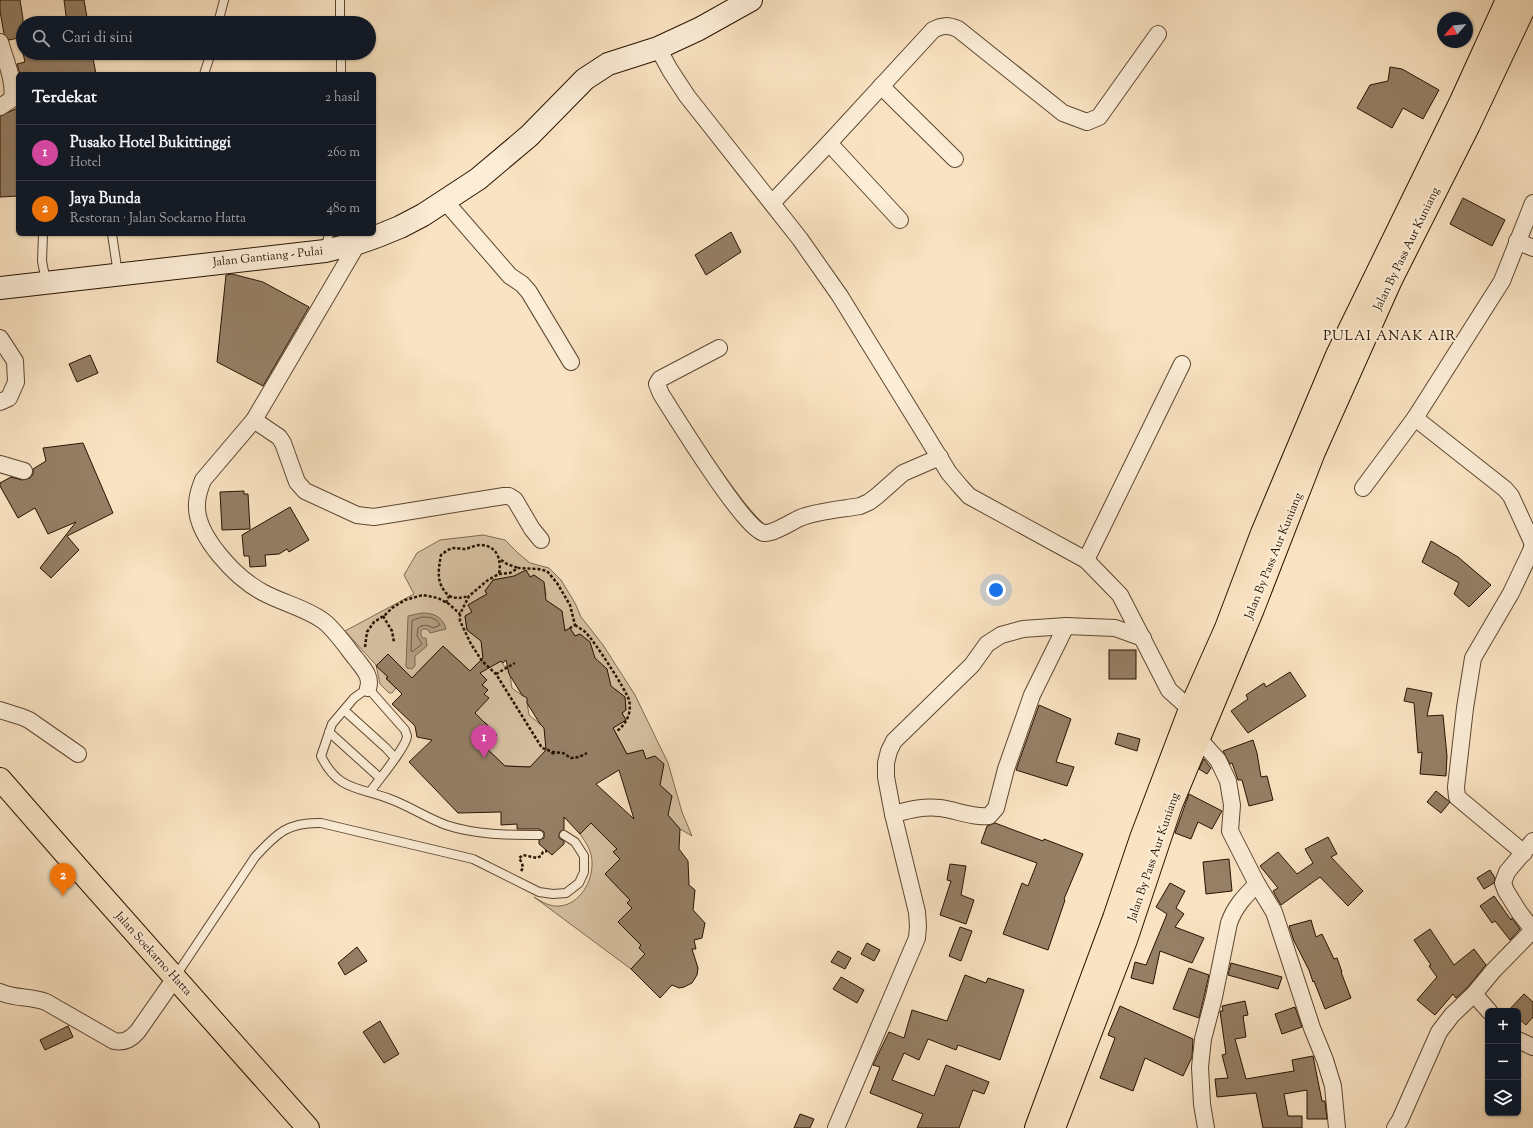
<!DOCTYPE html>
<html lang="id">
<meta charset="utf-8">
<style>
:root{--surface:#171b24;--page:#242831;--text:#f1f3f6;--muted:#9ea1a6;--line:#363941;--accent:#db2777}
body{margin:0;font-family:"Sorts Mill Goudy",serif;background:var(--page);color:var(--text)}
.controls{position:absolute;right:12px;bottom:12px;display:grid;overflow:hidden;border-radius:6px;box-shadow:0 1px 3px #0004}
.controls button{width:36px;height:36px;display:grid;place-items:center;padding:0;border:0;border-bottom:1px solid var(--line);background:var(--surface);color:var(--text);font:20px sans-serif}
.compass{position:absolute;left:1437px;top:12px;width:36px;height:36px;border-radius:50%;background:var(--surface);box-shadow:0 1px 3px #0004;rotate:242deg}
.you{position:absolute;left:996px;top:590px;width:14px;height:14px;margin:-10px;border:3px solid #fff;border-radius:50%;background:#1a73e8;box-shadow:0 0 0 6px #1a73e833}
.badge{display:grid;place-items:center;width:26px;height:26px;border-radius:50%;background:var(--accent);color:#fff;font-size:13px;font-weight:700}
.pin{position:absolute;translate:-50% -33px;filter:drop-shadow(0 1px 2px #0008)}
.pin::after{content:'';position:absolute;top:21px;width:14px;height:12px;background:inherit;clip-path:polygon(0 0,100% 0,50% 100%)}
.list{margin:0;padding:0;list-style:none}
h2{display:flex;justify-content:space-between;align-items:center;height:52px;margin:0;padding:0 16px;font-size:17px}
h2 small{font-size:13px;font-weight:400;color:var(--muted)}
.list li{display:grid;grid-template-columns:26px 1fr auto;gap:12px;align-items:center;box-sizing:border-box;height:56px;padding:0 16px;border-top:1px solid var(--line)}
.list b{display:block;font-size:15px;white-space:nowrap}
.list p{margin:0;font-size:13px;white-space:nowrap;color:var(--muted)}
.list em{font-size:13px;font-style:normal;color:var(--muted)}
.icon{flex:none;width:22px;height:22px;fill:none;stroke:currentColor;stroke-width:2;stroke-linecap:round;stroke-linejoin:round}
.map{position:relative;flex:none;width:1533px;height:1128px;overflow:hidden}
.search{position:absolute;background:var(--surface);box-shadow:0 1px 3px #0004;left:16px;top:16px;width:360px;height:44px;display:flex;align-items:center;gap:10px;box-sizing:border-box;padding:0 14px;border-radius:22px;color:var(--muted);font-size:15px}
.panel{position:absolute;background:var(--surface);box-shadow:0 1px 3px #0004;left:16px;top:72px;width:360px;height:164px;border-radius:6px}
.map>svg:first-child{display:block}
</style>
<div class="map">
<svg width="1533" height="1128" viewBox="0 0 1533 1128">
<rect width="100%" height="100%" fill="#fae3c2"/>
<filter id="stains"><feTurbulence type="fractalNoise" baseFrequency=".005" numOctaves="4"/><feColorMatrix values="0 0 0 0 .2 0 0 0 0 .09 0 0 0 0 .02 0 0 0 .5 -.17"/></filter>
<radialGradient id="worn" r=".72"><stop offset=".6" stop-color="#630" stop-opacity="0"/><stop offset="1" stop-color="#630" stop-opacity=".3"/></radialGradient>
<g fill="#d6c0a1" stroke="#7f6a50">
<path d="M483,535L505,540L518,553L530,563L549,568L561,580L575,603L581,617L603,645L635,695L668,763L682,812L692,836L680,829L671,819L663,822L672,796L662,787L655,789L663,764L655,756L646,759L643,750L627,754L613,728L626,720L622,713L626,710L625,697L615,689L610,692L607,669L597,661L592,663C594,647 592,644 580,634L575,636L570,628L563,631L562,611L550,603L545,606L540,598L546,595L544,583L534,575L530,577L526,570L507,580L506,578L493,580L485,591L487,594L468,605L472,612L465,616L467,630L478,638L485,634L482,645L483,656L494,665L501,661L505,667L514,662L510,675L512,688L523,696L530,691L527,702L529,715L540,724L548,720L557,752L543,754L534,763L535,767L505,766L485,747L497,735L485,722L472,735L463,725L488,698L484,694L488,690L482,685L487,680L474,667L470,671L443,646L412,678L388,654L377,666L388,677L386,679L396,688L392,693H389L380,684L376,665L345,631L414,594L404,575L417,553L440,540Z"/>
<path d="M591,823L617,849L614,852L620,859L605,874L630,900L632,908L618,922L641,945L639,948L645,954L631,969L534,897C542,902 550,907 560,906C580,904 593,881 592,862C592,852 586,842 580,834Z"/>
</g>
<path fill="#b39c80" stroke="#7b654d" d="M422,613C434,613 443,617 446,629L430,633L427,629H423L421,631V635L423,638H426L427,646L415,656V666L412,669L407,668L406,666L408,616Z"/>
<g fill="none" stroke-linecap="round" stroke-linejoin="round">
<path stroke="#6e5840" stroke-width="1" d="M422,617C430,617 437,618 440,625L433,628C428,625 423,624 418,628L417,636L422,644L412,652L411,650L412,621Z"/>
</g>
<g fill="#957f65" stroke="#281300" fill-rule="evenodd">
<path d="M0,0H20L23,19V37L9,40L4,34L0,11Z"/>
<path d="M64,0H84L88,23H67Z"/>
<path d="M23,53H92L96,74H20L17,64L25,62Z"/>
<path d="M1390,67L1402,69L1439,90L1423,119L1403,108L1392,128L1357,108L1370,85L1388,81Z"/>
<path d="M18,108V196L0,197V116Z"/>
<path d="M1463,198L1505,220L1492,246L1450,224Z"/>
<path d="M731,232L741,252L706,275L695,255Z"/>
<path d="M232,274L263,282L309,307L263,386L217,362L226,275Z"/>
<path d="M90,355L98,373L77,382L69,364Z"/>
<path d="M83,443L113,513L67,536L79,550L51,578L40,568L76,522L48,534L35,508L18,518L0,486V483L11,477L22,480L30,478L33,474V469L46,461L43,448Z"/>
<path d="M244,491V494H248L250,529L222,530L220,492Z"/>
<path d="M290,507L309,540L289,552L287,549L279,554L265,555L266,566L250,567L249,556H244L242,535Z"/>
<path d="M1431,541L1458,557L1491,585L1469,607L1454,594L1459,583L1422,562Z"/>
<path d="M526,570L530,577L534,575L544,582L546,600L562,611L565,631L570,628L575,636L580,634L590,642L595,658L607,669L611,686L625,697L626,710L622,713L626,720L613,728L627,754L643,750L646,759L655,756L664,764L660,785L672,796L668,815L680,829L679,849L688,861L689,885L695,890L693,910L705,923L702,938L694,940L696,949H692L698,968L697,975L692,983L684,987L679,988L672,985L660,998L631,969L645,954L639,948L641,945L618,922L632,908L627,903L630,900L605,874L620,859L613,852L617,849L591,823L580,834L564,817V830L560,832L559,835V838L564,841V844L552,855L539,844V840L544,838V832L539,829H517V824L501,825V812L458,813L409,762L432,740L417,737L415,726L392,704L402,694L386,678L388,677L376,666L388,654L412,678L443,646L470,671L483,658L481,641L467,630L465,616L472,612L468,605L487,594L485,591L493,580L514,576ZM506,660L509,674L522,695L527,698V703L540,724L544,728L546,750L530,767L505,766L485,747L497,735L475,713L489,698L484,694L488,690L482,685L487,680L480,673L501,661L503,663ZM619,770L634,819L596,784Z"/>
<rect x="1109" y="650" width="27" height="29"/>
<path d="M1290,672L1306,696L1248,733L1231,711L1248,699L1246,695L1264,683L1266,687Z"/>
<path d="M1407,688L1432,693L1427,716L1443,715L1447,756L1446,776L1420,774L1422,752L1418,753L1414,703L1404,701Z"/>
<path d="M1039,705L1071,719L1056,762L1074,767L1067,786L1016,770Z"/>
<path d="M1118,733L1140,739L1137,751L1115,744Z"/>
<path d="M1253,740L1257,753L1261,777L1267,776L1273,800L1249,806L1242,780H1238L1232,763L1230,764L1223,751Z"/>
<path d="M1204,759L1211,768L1207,774L1199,769Z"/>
<path d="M1436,791L1450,802L1441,813L1427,802Z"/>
<path d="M1189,794L1222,811L1212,829L1198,822L1191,839L1175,833Z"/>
<path d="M995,823L1043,841L1044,839L1083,854L1064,899L1065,900L1048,950L1003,934L1022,883L1028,886L1037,863L981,843L987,826Z"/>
<path d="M1328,837L1337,854L1331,857L1363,891L1348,906L1320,877L1281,905L1273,891L1278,888L1260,866L1278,852L1297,874L1313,863L1305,849Z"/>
<path d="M1229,859L1232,891L1206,894L1203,862Z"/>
<path d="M950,864L966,866L961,895L974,900L966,924L940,915L951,881L947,880Z"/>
<path d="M1490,870L1495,878L1494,883L1484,889L1477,878Z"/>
<path d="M1170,883L1185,891L1176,908L1184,914L1175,927L1204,938L1192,963L1160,951L1153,984L1131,978L1135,962L1146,965L1167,914L1156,907Z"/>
<path d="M1494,896L1511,920L1512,918L1520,929L1510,940L1495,921L1492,923L1480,906Z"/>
<path d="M1311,920L1316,937L1322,934L1334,959L1337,958L1342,972H1341L1351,998L1325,1009L1314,981L1313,982L1309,970L1294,941L1289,926Z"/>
<path d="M960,927L972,931L961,961L949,956Z"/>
<path d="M1430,929L1454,965L1474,949L1486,965L1467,988L1456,998L1453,994L1435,1015L1417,1000L1437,977L1429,966L1431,965L1414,940Z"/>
<path d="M867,943L880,950L874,961L861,954Z"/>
<path d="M357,947L367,961L345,975L338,963Z"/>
<path d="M838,951L851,958L845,969L831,962Z"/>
<path d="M1231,963L1282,977L1278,989L1228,975Z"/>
<path d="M1189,968L1209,975L1199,1018L1173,1009Z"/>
<path d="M965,975L986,983L988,978L1024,990L1000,1060L958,1045L956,1050L928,1039L919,1060L904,1053L892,1080L934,1096L946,1065L989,1082L984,1094L973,1090L959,1128H917L923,1114L870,1093L880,1067L873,1065L889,1032L904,1038L912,1010L947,1021Z"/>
<path d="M841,977L864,990L857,1003L833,989Z"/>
<path d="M1524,994L1533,1002V1017L1526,1025L1518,1018V1011H1508Z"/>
<path d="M1245,1001L1248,1015L1243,1016L1246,1037L1235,1039L1246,1079L1294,1071L1292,1060L1313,1056L1322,1101H1325L1327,1119H1307V1090L1284,1094L1288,1116H1302V1128H1263L1256,1093L1217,1097L1215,1079L1228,1078L1222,1055L1226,1054L1220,1011H1223L1222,1006Z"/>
<path d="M1120,1006L1193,1039L1192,1057L1183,1076L1145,1058L1133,1091L1100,1078L1115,1038L1108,1035Z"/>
<path d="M1295,1007L1302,1027L1282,1034L1275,1014Z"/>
<path d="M380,1021L399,1054L384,1063L363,1032Z"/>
<path d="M68,1026L73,1037L45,1050L40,1040Z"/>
<path d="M800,1114L814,1119L810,1128H794Z"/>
</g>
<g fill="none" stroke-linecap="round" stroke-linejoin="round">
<g stroke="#5c4730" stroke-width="10">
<g id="lane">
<path d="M340,0V23"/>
<path d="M218,23L224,0"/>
<path d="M341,53V74"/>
<path d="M204,74L211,53"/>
<path d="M43,234L42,261L46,282"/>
<path d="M112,234L118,274"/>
<path d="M325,250L329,234"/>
<path d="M344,710L386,748L395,758"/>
<path d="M329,732L380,778"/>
<path d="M370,792C377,782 407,746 407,736C407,735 405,731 405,730L368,688L354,698L332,724L321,756C338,791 359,787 390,799C409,806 427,818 446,825C476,835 508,835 539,835"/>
<path d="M175,977L255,857C277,833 288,822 321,823L473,859L539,892L553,894L566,893L579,883L584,872V856L575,842L564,835"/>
</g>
</g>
<g stroke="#5c4730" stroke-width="18">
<g id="street">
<path d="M0,42C5,60 15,80 12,99L0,107"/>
<path d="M658,48L670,70L687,96L800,239L840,296L949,473L960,486L969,496L1086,560L1120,595L1169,690L1190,709"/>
<path d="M881,86L955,159"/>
<path d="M829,143L900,220"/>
<path d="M444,200L510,276L522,284L529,292L571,362"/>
<path d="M772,203L829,143L933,30C942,25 948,25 958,29L1063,113L1087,122L1099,117L1158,34"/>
<path d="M1517,241L1533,248"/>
<path d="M358,243L254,420L203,480C200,488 197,495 197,504C195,536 237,579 264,593C283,603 305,608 322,620C333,627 348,649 356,659C363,668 372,677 368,688"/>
<path d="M0,338L15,361L16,382L9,398L0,402"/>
<path d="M719,348L660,379L657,384L661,394C675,416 745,530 764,533C773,534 791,522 800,518C816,511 843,509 860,506L869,502L877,496L903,473L940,457"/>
<path d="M1415,418L1505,489L1511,496L1533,544"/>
<path d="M254,420L279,437L283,443L297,482L305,491L357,515L374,517L504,496H509L515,500L532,529L541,540"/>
<path d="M0,464L24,471"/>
<path d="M1363,488L1415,418L1502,281L1533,203"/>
<path d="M1086,560L1182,364"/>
<path d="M0,710L22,717L29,720L78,754"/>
<path d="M1199,739L1218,760L1228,781L1232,805L1230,831L1257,884L1274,912L1312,1028L1325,1060L1333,1086L1337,1128"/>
<path d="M893,814C909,810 923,806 940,808C956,810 973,818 989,816L996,808L1006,769L1032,695L1066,626"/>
<path d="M1533,841L1507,872L1503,883L1506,891L1519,912L1533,930"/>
<path d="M1524,853L1457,797L1456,787L1465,708L1473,658L1511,593L1530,553L1533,545"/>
<path d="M0,992C15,999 31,996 46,1002L114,1041C125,1043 131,1039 138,1031L175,978"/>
<path d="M1474,994L1489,1011"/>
<path d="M1518,1040L1533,1047"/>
<path d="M836,1128L917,938L918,926L917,912L893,814L886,777V763L889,751L894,741L972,665L987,644L1001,635L1023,629L1066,626L1115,628L1143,638"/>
<path d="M1206,1128L1202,1104L1200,1067L1203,1039L1214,997L1229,923C1235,906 1245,896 1257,884"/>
<path d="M1395,1128L1400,1120L1439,1032L1452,1015L1474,994L1493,971L1533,930"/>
</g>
</g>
<g stroke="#281300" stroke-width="24">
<path id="secondary" d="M0,288L325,251L358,243L378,236L400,227L423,215L478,179L529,136L585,79L608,64L658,48L699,29L751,0"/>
</g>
<g stroke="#281300" stroke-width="24">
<g id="highway">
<path d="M0,779L76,866L308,1128"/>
<path d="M1036,1128L1114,918L1141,838L1190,709L1226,628L1262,533L1337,355L1461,101L1507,0"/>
<path d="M1054,1128L1126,940L1171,805L1253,609L1314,452L1391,280L1469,125L1528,0"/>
</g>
</g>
<g stroke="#281300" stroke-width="2.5" stroke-dasharray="3 2" stroke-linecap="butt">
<path d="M501,560L507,564L518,568"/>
<path d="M449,596C457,599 461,598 469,596"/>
<path d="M446,603L449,596C436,584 438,572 441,555C445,552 450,548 455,548C458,548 462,549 465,549C470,548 475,545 480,545C497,545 502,560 499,574"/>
<path d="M383,616L392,631L394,642"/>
<path d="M575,625C579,628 584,630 587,634C595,642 626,690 629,700C632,714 626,724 616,732"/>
<path d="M365,647L367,632L374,622L385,615L392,608L405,600L423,595L438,598L449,604L460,614"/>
<path d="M496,674L515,663"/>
<path d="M552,752L563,753L571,758L579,757L587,753"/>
<path d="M554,754L548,750L542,748L496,674L482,661L471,644L460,621V614L469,596L488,580L499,574L510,573L518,568L538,569L547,571L557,583L570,605L575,625L570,628"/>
<path d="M521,871L523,868L522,863L519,858L523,855L537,858L541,856L543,852L547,851"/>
</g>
<use href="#lane" stroke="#fcedd7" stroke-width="8"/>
<use href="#street" stroke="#fcedd7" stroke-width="16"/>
<use href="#secondary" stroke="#fcedd7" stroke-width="22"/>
<use href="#highway" stroke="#fae3c2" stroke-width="22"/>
</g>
<g text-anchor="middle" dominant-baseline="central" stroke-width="4" stroke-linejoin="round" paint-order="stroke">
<g font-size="12" fill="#281300" stroke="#fcedd7">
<text transform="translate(1407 249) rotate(-64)">Jalan By Pass Aur Kuniang</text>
<text transform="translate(268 257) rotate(-6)">Jalan Gantiang - Pulai</text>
<text transform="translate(1274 556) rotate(-68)">Jalan By Pass Aur Kuniang</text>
<text transform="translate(1154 857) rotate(-71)">Jalan By Pass Aur Kuniang</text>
<text transform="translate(153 954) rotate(48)">Jalan Soekarno Hatta</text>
</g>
<g font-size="14" letter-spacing="1" fill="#281300" stroke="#fcedd7">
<text x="1390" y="337">PULAI ANAK AIR</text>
</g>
</g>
<rect width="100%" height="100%" filter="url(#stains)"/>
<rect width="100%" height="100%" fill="url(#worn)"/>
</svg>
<div class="controls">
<button>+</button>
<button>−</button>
<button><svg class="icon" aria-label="layers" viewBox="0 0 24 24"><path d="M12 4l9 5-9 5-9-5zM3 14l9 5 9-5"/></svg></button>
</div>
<svg class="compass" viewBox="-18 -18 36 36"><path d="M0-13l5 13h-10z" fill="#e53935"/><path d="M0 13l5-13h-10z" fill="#9ea1a6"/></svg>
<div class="you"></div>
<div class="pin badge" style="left:484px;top:758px;background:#d1479c">1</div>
<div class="pin badge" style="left:63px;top:896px;background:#e8710a">2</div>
<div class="search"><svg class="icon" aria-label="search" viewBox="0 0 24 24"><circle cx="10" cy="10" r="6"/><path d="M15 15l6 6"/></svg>Cari di sini</div>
<section class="panel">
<h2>Terdekat<small>2 hasil</small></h2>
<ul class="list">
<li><span class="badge" style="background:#d1479c">1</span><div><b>Pusako Hotel Bukittinggi</b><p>Hotel</p></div><em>260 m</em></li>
<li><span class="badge" style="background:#e8710a">2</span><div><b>Jaya Bunda</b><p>Restoran · Jalan Soekarno Hatta</p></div><em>480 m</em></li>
</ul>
</section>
</div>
